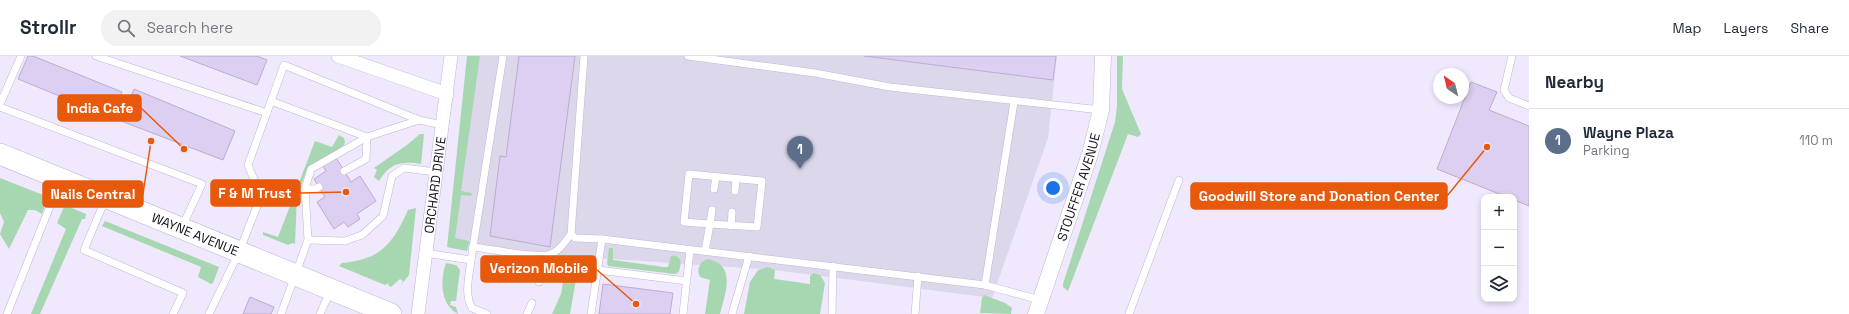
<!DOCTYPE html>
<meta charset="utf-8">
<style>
:root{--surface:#fff;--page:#f2f2f3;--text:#1f2937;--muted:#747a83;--line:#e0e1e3;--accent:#3e7c92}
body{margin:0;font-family:"Space Grotesk",sans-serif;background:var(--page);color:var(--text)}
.controls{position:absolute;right:12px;bottom:12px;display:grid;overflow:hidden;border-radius:8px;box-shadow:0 2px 6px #0003}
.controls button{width:36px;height:36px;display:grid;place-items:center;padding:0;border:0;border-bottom:1px solid var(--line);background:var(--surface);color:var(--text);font:20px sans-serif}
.compass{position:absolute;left:1433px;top:12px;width:36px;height:36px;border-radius:50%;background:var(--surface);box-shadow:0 2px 6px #0003;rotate:325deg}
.you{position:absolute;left:1053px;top:132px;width:14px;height:14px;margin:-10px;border:3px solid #fff;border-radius:50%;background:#1a73e8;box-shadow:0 0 0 6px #1a73e833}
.badge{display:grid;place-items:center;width:26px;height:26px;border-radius:50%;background:var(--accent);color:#fff;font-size:13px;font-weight:700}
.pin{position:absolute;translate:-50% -33px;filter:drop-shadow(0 1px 2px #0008)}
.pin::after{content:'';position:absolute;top:21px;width:14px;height:12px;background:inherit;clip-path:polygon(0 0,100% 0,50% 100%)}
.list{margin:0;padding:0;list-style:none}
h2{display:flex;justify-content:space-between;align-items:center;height:52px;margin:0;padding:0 16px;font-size:17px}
h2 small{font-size:13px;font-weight:400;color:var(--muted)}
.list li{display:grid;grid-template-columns:26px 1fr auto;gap:12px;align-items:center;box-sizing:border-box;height:64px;padding:0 16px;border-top:1px solid var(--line)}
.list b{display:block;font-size:15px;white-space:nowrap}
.list p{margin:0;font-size:13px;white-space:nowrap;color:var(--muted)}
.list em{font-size:13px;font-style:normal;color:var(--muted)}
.icon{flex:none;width:22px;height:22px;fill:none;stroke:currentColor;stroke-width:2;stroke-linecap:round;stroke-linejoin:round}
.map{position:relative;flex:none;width:1529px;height:258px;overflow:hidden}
header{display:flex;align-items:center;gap:24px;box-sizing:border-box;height:56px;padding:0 20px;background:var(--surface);border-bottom:1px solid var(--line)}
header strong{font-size:19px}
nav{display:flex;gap:22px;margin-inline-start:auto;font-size:14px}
.search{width:280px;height:36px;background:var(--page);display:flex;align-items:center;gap:10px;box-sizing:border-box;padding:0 14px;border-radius:16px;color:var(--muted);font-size:15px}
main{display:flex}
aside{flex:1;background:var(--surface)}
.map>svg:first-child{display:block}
</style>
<header>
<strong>Strollr</strong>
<div class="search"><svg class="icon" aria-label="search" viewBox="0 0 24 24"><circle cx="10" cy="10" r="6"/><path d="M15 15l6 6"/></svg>Search here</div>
<nav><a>Map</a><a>Layers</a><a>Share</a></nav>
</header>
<main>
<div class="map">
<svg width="1529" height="258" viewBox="0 0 1529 258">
<rect width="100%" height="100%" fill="#f0e8fd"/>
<path fill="#ddd7eb" d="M469,0H1057L1048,82L992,242L775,214L449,192Z"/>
<g fill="#a7d7b1">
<path d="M467,0H480L461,135L472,137L471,140L461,139L455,182L469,185L467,195L447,191Z"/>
<path d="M1117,0H1123L1122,33L1141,78L1138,81L1128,78L1068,235L1063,231V228L1115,66L1117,50Z"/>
<path d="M420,78H424L421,108C401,105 390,107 379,125L374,121L377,114L374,112L407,89Z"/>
<path d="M339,79L344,82L345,86L344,89L306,116L297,140L295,188L293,187L288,189L263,179V176L278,181L315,85L332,91Z"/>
<path d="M0,122L48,141L42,158L35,154H28L9,193L0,178L4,166L0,157Z"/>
<path d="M65,149L86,158L85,163H82L40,258H31L66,173L57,167Z"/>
<path d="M416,152L409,219L401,229L403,225L400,223L391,231L388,229L389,227L385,229L339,210L342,207C382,203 393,187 408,154Z"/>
<path d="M105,165L219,211L213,227L211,228L198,221L201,211L102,170Z"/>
<path d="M609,192H613V204L664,211H668L671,200C677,199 679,201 681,206L679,216L675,218L608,210L607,207Z"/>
<path d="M580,200L570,258H552L561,238L567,204L570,201Z"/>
<path d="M708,203C737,209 725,238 720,258H705L710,224L700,221C696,213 700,205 708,203Z"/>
<path d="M446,207L456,209L460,214L456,245H451L450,249L456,251L458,258C440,248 440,224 446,207Z"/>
<path d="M768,211L775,214L774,223L810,228V220L813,217L820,219L825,227L820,258H744L750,226L758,214Z"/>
<path d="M984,239L1005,247L1012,252L1011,258L980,257L982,242Z"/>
</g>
<g fill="#ddcff1" stroke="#bbadce">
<path d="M28,0H33L122,36L113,62L18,23Z"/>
<path d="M180,0H257L267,4L257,29Z"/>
<path d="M519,0H575L550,191L490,180L500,100L506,101Z"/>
<path d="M864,0H1056L1053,24Z"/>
<path d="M1471,26L1497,36L1489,54L1529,70V150L1514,144V141H1507L1437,113Z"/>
<path d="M134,33L235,75L223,104L121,65Z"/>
<path d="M335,100L351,126L360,120L376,145L357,158L360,163L348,171L344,166L334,173L317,146L325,141L314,123L326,115L322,108Z"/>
<path d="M603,228L673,237L670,258H599Z"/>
<path d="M250,241L274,251L271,258H243Z"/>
</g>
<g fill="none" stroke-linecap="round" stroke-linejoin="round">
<g stroke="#c2b5d6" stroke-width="8">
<g id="service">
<path d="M96,0L267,57"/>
<path d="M584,0L571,178L575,182L602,183L985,229L1040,244"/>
<path d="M688,0L815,17L890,31L1101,54"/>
<path d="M1512,0L1504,34L1509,42L1529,50"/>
<path d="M271,45L367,81L366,103L344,115"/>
<path d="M0,48L21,0"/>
<path d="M0,51L202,128L182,171"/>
<path d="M305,133H315L319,131"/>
<path d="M714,133L716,121"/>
<path d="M735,135L736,123"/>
<path d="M105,144L84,194L183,237L173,258"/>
<path d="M731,170L732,156"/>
<path d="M308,184L345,185L362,179L383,160L392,120L404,112L436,116"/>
<path d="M473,191C491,193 534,202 548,199C558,197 565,186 571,178"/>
<path d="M705,195L710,168L684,166L689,118L762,125L757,171L710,168L712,154"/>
<path d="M425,197L471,204L503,0"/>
<path d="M471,204C469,221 464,237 472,252L487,258"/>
<path d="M598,214L687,225"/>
<path d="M539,226L549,199"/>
<path d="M985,229L1014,46"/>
<path d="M7,258L60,125"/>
<path d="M209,258L239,196L261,140L248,109L284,9L419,64"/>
<path d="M281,258L308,184L305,133L311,113L367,81L419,64L443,69"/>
<path d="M320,258L330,236"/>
<path d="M527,258L532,247"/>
<path d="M591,258L602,183"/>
<path d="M683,258L690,194"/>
<path d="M732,258L749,200"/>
<path d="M832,258L833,210"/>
<path d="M915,258L918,220"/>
<path d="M1129,258L1179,124"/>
</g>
</g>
<g stroke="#c2b5d6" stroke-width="14">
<g id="minor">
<path d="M338,0L447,38"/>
<path id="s1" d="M418,258L451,0"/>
</g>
</g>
<g stroke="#c2b5d6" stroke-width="17">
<g id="tertiary">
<path id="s2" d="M1036,258L1090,98L1101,54L1103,0"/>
</g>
</g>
<g stroke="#c2b5d6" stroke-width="22">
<g id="primary">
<path id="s3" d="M0,98L391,258"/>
</g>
</g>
<use href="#service" stroke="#fff" stroke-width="7"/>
<use href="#minor" stroke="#fff" stroke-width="13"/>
<use href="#tertiary" stroke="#fff" stroke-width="16"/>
<use href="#primary" stroke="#fff" stroke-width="21"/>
</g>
<g text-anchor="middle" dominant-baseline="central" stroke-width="3.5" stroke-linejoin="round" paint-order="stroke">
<g font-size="13" fill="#17121d" stroke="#f0e8fd">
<text stroke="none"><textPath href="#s1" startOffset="130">ORCHARD DRIVE</textPath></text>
<text stroke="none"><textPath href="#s2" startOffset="134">STOUFFER AVENUE</textPath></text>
<text stroke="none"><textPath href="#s3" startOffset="211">WAYNE AVENUE</textPath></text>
</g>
</g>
<path fill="none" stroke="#e8590c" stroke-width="1.5" d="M184 93L141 52M346 136L300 137M151 85L143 138M1487 91L1447 140M636 248L596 213"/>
<g fill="#e8590c" stroke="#f0e8fd" stroke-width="1.5">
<circle cx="184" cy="93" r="4"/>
<circle cx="346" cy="136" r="4"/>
<circle cx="151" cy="85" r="4"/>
<circle cx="1487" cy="91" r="4"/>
<circle cx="636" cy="248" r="4"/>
</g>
<g fill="#e8590c" stroke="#e8590c" stroke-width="1.5">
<rect x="58" y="39" width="83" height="26" rx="4"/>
<rect x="211" y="124" width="89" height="26" rx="4"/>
<rect x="43" y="125" width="100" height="26" rx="4"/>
<rect x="1191" y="127" width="256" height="26" rx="4"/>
<rect x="481" y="200" width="115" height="26" rx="4"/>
</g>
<g font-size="14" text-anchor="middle" font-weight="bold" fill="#fff">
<text x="100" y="57">India Cafe</text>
<text x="255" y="142">F &amp; M Trust</text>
<text x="93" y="143">Nails Central</text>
<text x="1319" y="145">Goodwill Store and Donation Center</text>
<text x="539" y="217">Verizon Mobile</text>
</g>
</svg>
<div class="controls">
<button>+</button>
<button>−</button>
<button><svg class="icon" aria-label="layers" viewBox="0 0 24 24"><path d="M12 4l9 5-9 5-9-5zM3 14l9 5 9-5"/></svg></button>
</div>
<svg class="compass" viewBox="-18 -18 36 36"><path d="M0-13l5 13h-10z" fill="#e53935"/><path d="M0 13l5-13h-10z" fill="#747a83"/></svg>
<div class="you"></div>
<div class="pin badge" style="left:800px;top:113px;background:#5c6f8a">1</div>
</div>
<aside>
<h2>Nearby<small></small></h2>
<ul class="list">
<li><span class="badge" style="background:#5c6f8a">1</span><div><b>Wayne Plaza</b><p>Parking</p></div><em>110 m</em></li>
</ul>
</aside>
</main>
